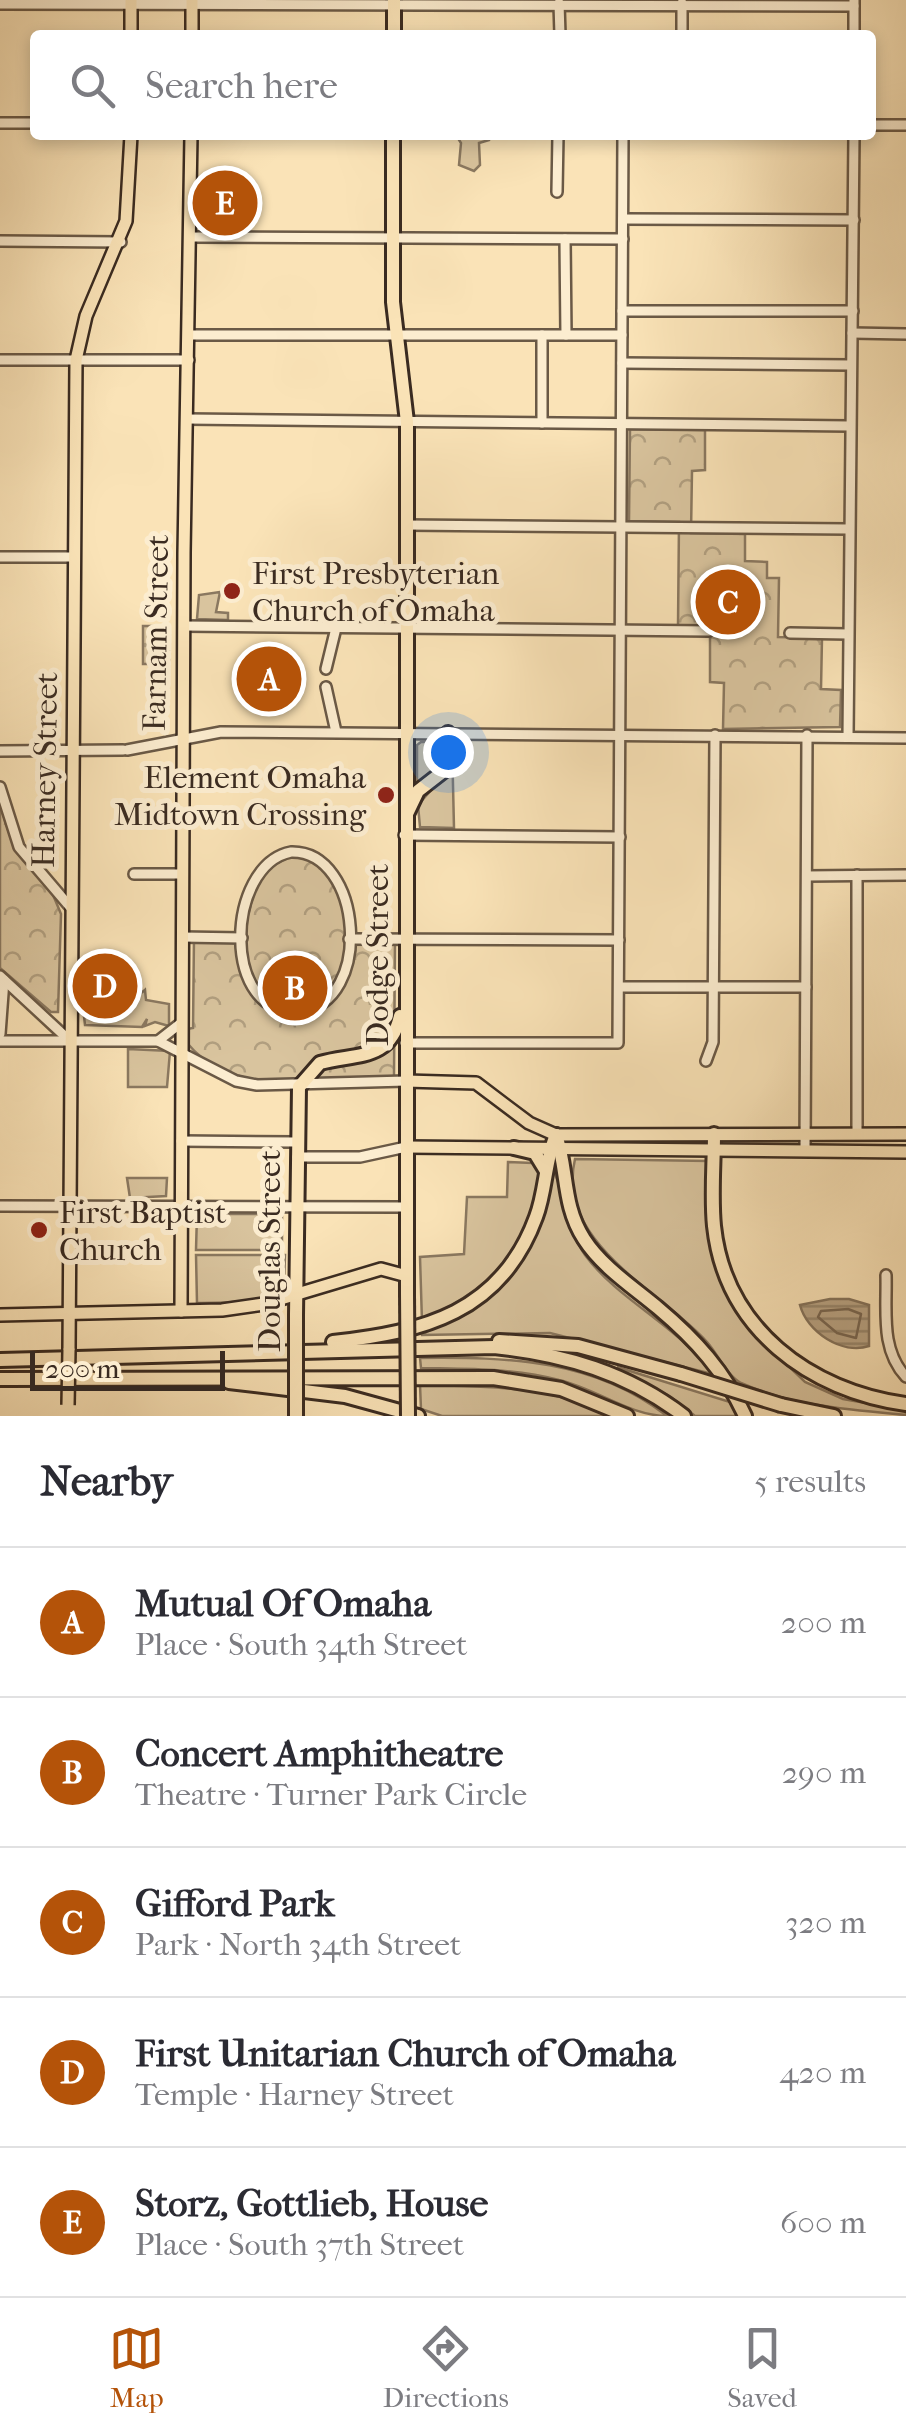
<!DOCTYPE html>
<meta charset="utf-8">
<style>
:root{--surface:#fff;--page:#f2f2f3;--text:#2b2b33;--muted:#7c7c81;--line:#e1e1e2;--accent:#b45309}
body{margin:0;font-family:"IM FELL French Canon",serif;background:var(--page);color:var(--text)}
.scale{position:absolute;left:30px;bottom:25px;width:195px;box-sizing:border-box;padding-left:10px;border:5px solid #3a2b21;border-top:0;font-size:28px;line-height:35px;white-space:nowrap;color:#3a2b21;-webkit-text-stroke:8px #fcedd0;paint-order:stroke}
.you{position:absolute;left:448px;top:752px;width:35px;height:35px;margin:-25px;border:8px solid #fff;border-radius:50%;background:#1a73e8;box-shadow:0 0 0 15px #1a73e833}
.badge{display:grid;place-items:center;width:65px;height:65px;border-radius:50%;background:var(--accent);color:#fff;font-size:32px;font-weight:700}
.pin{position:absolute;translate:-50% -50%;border:5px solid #fff;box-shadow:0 2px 10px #0006}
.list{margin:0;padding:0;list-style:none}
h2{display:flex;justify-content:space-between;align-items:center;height:130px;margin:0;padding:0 40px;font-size:42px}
h2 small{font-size:32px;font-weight:400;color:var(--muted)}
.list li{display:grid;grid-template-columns:65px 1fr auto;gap:30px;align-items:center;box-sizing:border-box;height:150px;padding:0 40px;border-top:2px solid var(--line)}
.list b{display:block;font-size:38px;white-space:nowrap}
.list p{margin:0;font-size:32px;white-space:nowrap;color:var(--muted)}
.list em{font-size:32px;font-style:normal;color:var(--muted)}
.icon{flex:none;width:55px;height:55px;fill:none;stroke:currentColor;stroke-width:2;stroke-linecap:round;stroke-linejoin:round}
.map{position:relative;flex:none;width:906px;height:1416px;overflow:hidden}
.search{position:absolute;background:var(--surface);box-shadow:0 5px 15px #0003;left:30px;right:30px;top:30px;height:110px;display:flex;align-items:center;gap:25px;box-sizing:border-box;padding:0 35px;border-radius:10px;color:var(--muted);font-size:38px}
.sheet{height:880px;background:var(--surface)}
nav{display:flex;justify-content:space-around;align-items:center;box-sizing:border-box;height:140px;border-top:2px solid var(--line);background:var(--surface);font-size:28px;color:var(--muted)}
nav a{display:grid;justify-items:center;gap:5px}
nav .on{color:var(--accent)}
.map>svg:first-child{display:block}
</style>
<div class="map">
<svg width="906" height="1416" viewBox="0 0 906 1416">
<defs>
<pattern id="park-crowns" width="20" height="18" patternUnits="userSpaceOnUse" patternTransform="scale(2.5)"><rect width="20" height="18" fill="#d9c49e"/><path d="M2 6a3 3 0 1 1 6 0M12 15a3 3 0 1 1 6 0" fill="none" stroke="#b19f80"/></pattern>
<pattern id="garden-dots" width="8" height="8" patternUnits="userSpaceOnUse" patternTransform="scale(2.5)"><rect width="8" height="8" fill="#d9c49e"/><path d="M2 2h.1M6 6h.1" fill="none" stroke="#b19f80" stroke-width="1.8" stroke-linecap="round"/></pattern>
<pattern id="water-rules" width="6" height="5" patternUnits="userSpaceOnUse" patternTransform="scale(2.5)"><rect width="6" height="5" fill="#b9a484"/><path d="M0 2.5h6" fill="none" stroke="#97866c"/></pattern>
</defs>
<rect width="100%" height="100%" fill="#fae3b7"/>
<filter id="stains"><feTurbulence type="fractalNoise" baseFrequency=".002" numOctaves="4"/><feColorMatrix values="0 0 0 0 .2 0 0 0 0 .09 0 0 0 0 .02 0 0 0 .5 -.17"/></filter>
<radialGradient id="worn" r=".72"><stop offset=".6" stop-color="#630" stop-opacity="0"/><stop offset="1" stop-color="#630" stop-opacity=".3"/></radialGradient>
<g fill="#d9c49e" stroke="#8a7860" stroke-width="2.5">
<path d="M456,135H489V140L479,143L480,165L474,171L459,165L461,143Z"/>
<path d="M220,592L216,612L228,613V620L197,619L199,595Z"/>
<path d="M421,742H442L444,768L417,787V745Z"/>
<path d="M452,742L454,828L420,827L418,805L439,781Z"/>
<path d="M81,990C97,995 129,1005 145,990L146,1000L169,1004V1026L155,1022L145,1026L147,1019L142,1027L85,1025Z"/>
<path d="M128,1049L170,1051L167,1087H128Z"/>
<path d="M575,1159L709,1161L711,1237L751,1330L805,1382L843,1399L906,1410V1415C851,1410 792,1406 741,1383C727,1376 718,1354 707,1342C661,1291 555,1243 575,1159Z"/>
<path d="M508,1162L533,1163L541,1168C528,1252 494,1285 422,1322L420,1257L464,1254L467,1197H507Z"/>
<path d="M552,1169C563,1183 566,1229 585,1255C620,1302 678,1325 712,1374L550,1333L421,1335L482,1302L504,1279Z"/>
<path d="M127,1178H167L166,1196L130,1198Z"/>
<path d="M197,1214H282V1250H196Z"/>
<path d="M196,1255H285L284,1285C269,1304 220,1303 197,1303Z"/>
<path d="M420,1358C509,1357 594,1359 667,1416C630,1416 597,1389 559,1380C514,1368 467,1369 421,1368Z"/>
<path d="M617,1367L730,1402L737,1416H695L671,1397Z"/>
<path d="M420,1385C482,1387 553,1384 608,1416H442L421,1409Z"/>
</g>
<g fill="url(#park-crowns)" stroke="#8a7860" stroke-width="2.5">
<path d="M630,429L705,430V470L692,471L691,533L745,534V561L767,562V578H779L778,637L822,638L821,689L841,690L840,727L723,729L724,683L710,682V626L678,625L679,522L629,521Z"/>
<path d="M0,805L13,845L51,890L61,914L58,1012H51L0,968Z"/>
<path d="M300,851L336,877L349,938L395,939L394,1076C332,1081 234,1100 188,1044L187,1029L193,1028L194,937L242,938L259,873Z"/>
</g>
<rect fill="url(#garden-dots)" stroke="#8a7860" stroke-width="2.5" x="143" y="626" width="26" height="38"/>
<path fill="url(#water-rules)" stroke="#86745c" stroke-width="2.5" d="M830,1299H849L869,1305V1346C842,1355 807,1332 800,1305Z"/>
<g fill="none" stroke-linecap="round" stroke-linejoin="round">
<path stroke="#7a6852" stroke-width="2.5" d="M848,1309L861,1314L856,1338L837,1333L818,1317L821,1311Z"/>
<g stroke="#6a5946" stroke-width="14">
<g id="minor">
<path d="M559,3L560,35"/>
<path d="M682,3V35"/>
<path d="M0,4L854,6"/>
<path d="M854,35V0"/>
<path d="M0,123H35"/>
<path d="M871,125H906"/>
<path d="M557,192L558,135"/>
<path d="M623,219L854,220"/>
<path d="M191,237L623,239"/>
<path d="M565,239L566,335"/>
<path d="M0,241L121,242"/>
<path d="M622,311H853"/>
<path d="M852,333L906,334"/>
<path d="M190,335H622"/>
<path d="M542,335V423"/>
<path d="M0,360H189"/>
<path d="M622,363L850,365"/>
<path d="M187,419L849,426"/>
<path d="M406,525L848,529"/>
<path d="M0,557H75"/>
<path d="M184,626L709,631"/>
<path d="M790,633L848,634"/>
<path d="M326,669L336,628"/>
<path d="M326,687L336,732"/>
<path d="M848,737L854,135"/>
<path d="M127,750L221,732L906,738"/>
<path d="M0,751L123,750"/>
<path d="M0,787L19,847L71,908"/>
<path d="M404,835L620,837"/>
<path d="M291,852C363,850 374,1004 300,1011C220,1019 225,865 291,852Z"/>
<path d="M134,874H182"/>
<path d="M857,875V1134"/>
<path d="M807,876L906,875"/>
<path d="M182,937L242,938"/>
<path d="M349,939L619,940"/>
<path d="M0,976L69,1040"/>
<path d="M620,987H806"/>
<path d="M0,1034L4,980"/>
<path d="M0,1041H158L236,1081L257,1085L406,1081"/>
<path d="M158,1041L181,1023"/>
<path d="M405,1043H618L623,135"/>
<path d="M706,1061L713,1042L715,735"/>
<path d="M181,1141L297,1142"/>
<path d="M805,1151L807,735"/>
<path d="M297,1157H360L406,1147"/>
<path d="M0,1206L406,1207"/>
<path d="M886,1275C887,1311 880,1349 906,1377"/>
</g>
</g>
<g stroke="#3a2b21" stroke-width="16">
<g id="major">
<path d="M131,35V0"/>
<path d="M192,35V0"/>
<path d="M406,1081L476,1083L529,1123L556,1135L906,1134"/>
<path d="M406,1147L906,1152"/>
<path d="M181,1311L184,553L191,135"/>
<path d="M0,1315L222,1310L264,1304L381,1269L407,1276"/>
<path d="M69,1350L76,360L86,316L126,221L131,135"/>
</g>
</g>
<g stroke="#3a2b21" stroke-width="18">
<g id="highway">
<path d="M394,35V0"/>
<path d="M393,135V302L407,422V1294"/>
<path d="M407,814L418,791L445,770L448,733"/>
<path d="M714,1134C714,1164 711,1196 714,1226C725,1329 810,1391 906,1404"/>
<path d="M556,1135C568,1170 562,1205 584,1239C602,1267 633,1287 658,1308C695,1339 725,1372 745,1416"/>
<path d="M514,1148L535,1153L546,1171"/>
<path d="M296,1315L299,1087L320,1063C355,1053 390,1062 400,1016"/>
<path d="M499,1341L578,1346L681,1374"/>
<path d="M333,1342C423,1332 501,1313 536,1217C546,1191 545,1160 556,1135"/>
<path d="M0,1360L494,1347C564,1354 628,1373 684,1416"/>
<path d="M0,1379L493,1378L561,1389L627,1416"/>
<path d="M229,1382L345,1396L418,1416"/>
<path d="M781,1405L834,1416"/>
</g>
</g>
<use href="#minor" stroke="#fcedd0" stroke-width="9"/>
<use href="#major" stroke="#fae3b7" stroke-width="11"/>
<use href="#highway" stroke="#fae3b7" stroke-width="12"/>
<g stroke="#3a2b21" stroke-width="16" stroke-linecap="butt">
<path id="major-bridge" d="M68,1405L69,1350"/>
</g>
<g stroke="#3a2b21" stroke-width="18" stroke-linecap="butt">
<g id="highway-bridge">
<path d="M407,1294L408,1416"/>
<path d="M681,1374L781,1405"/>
<path d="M296,1416V1315"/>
</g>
</g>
<use href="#major-bridge" stroke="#fae3b7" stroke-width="11"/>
<use href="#highway-bridge" stroke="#fae3b7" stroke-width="12"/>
</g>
<g fill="#8f2418" stroke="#fcedd0" stroke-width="4">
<circle cx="232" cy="591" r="10"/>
<circle cx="386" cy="795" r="10"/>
<circle cx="39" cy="1230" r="10"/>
</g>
<g text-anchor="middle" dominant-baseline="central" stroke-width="10" stroke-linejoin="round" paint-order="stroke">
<g font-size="32" fill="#3a2b21" stroke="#fcedd0" text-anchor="start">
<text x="252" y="573">First Presbyterian<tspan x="252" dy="37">Church of Omaha</tspan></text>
<text x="366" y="777" text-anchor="end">Element Omaha<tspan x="366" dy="37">Midtown Crossing</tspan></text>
<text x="59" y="1212">First Baptist<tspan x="59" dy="37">Church</tspan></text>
</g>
<g font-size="32" fill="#3a2b21" stroke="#fcedd0">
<text transform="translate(156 633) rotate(-89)">Farnam Street</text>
<text transform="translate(45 770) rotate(-89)">Harney Street</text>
<text transform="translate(377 955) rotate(-90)">Dodge Street</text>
<text transform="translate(269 1251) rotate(-90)">Douglas Street</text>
</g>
</g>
<rect width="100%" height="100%" filter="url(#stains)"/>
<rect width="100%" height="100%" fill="url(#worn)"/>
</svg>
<div class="scale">200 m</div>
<div class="you"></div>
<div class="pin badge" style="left:269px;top:679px">A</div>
<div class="pin badge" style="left:295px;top:988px">B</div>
<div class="pin badge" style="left:728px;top:602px">C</div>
<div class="pin badge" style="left:105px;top:986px">D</div>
<div class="pin badge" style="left:225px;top:203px">E</div>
<div class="search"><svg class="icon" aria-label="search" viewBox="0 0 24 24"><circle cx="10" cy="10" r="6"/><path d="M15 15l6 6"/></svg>Search here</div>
</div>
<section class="sheet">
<h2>Nearby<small>5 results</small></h2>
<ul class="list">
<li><span class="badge">A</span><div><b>Mutual Of Omaha</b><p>Place · South 34th Street</p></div><em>200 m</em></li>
<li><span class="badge">B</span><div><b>Concert Amphitheatre</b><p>Theatre · Turner Park Circle</p></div><em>290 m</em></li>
<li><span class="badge">C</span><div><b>Gifford Park</b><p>Park · North 34th Street</p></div><em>320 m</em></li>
<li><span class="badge">D</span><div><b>First Unitarian Church of Omaha</b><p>Temple · Harney Street</p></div><em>420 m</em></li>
<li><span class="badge">E</span><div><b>Storz, Gottlieb, House</b><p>Place · South 37th Street</p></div><em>600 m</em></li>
</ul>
</section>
<nav>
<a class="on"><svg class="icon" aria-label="map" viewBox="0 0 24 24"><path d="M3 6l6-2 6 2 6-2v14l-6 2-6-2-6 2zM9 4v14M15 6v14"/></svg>Map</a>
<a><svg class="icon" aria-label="directions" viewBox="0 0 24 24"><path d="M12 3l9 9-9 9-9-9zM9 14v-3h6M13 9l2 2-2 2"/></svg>Directions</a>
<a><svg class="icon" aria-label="saved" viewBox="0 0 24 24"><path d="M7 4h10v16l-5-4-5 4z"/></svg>Saved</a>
</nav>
